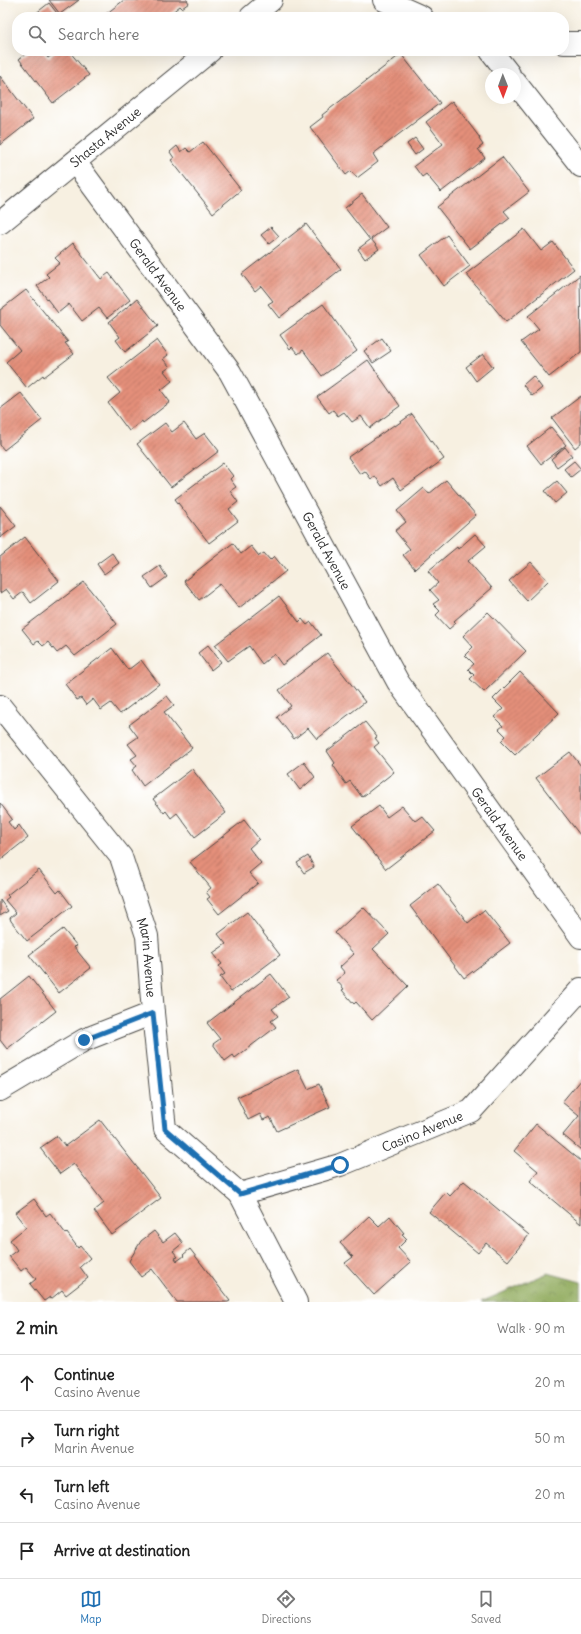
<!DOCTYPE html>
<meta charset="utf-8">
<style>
:root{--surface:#fff;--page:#f6f6f6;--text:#222;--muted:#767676;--line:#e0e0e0;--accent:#1f6fb2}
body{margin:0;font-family:Delius,sans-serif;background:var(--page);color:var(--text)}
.compass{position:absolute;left:485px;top:68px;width:36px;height:36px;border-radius:50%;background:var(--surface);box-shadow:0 4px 16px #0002;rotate:179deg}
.stop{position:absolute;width:12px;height:12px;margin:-9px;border:3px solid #1f6fb2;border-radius:50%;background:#fff}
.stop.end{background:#1f6fb2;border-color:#fff;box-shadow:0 1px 4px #0008}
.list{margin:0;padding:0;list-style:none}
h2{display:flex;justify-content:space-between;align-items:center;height:52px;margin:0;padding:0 16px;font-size:17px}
h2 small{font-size:13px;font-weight:400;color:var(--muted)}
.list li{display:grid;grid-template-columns:26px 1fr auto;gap:12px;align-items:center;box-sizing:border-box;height:56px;padding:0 16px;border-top:1px solid var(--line)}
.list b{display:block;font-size:15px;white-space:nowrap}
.list p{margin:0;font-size:13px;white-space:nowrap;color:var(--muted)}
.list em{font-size:13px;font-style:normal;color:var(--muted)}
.icon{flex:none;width:22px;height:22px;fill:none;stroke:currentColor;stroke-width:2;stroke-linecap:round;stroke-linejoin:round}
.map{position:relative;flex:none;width:581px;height:1302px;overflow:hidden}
.search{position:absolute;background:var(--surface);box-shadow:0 4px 16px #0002;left:12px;right:12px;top:12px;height:44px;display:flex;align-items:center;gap:10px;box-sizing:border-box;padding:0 14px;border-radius:16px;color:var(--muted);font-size:15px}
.sheet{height:276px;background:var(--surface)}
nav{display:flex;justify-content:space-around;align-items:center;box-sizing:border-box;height:56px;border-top:1px solid var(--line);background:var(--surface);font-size:11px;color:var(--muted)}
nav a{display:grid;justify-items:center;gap:2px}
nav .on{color:var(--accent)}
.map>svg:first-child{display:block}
</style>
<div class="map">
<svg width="581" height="1302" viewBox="0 0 581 1302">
<defs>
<pattern id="forest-crowns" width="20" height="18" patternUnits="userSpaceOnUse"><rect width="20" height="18" fill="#92ac5f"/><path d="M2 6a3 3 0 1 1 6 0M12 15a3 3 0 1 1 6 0" fill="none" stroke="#778c4f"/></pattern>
<pattern id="building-hatch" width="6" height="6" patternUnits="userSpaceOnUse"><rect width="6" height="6" fill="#e48f7a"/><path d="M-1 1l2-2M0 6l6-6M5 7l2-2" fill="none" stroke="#b97564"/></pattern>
</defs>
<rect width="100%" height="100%" fill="#fff"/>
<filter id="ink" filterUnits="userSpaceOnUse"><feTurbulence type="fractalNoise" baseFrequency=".025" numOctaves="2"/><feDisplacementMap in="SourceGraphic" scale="8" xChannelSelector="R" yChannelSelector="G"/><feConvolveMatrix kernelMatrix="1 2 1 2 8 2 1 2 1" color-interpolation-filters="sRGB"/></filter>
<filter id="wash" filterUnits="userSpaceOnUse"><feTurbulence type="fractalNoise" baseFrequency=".012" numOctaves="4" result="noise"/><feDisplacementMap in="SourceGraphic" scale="16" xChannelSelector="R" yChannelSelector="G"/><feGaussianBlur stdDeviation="0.9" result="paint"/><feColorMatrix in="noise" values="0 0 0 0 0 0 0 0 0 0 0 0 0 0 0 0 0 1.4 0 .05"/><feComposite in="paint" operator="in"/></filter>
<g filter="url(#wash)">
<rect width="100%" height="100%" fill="#f7f0e1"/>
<path fill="url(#forest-crowns)" stroke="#5e6c45" d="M548,1273L581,1282V1302H481Z"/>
<g id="blocks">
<g fill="url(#building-hatch)">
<path d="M49,0H79L60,14Z"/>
<path d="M124,0H187L189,3L182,8L180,6L166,17H102Z"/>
<path d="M49,3L60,17H38L35,14Z"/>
<path d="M30,51H42L48,58L57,51H69L89,75L53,103L19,59Z"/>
<path d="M401,54L440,103L373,154L378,162L357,178L351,171L346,175L310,127L323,117L322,115Z"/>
<path d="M0,76L33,119L0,145Z"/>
<path d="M452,101L480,138L479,139L483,145L478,149L485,158L441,192L426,174L422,177L414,166L443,144L426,122Z"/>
<path d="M415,138L423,149L415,155L407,144Z"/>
<path d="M203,142L241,190L213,213L171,160L174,158L170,152L177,146L181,152L186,148L190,152Z"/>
<path d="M502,157L529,192L504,211L510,218L470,249L437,207Z"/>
<path d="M362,194L387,227L371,239L379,249L365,259L358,249L370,240L345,208Z"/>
<path d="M306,224L341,269L279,318L268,304L273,301L261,286L255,291L242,274Z"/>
<path d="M271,227L279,236L269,244L261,235Z"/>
<path d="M524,229L541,251L553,242L574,269L506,322L466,274Z"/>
<path d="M447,235L470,266L444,286L421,255Z"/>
<path d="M73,243L101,279L109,273L130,300L107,318L99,308L82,321L69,304L58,313L37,286L49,277L46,274L60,263L55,258Z"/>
<path d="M580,275L581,352L549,377L521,342L539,329L528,316Z"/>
<path d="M26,290L68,342L65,343L74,354L44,377L43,375L27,388L6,362L20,350L0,325V310Z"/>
<path d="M137,299L158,326L125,352L116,340L120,337L109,322Z"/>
<path d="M323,304L357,351L322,376L303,350L298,354L292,347L290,349L280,335Z"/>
<path d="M382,338L391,351L373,363L364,351Z"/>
<path d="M157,340L168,355L163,359L170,367L164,371L172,381L161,390L170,402L143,423L142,421L129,431L108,403L120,393L108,378Z"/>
<path d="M483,354L493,367L476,381L466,367Z"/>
<path d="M368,360L400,406L370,428L361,416L352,422L344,412L338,416L333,410L329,413L317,397Z"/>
<path d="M533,376L542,388L532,396L523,385Z"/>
<path d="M21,393L42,420L4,450L0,445V409Z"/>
<path d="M581,396V443L575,448L552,418Z"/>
<path d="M412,414L444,459L401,490L393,478L382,486L375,476L371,479L365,471L360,474L348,457L394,425L395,426Z"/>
<path d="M165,423L172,432L184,423L196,439L205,433L219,451L171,487L137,444Z"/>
<path d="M551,427L566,445L541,464L527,446Z"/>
<path d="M565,447L572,456L557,467L551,459Z"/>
<path d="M574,461L581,469L571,477L564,469Z"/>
<path d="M223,463L233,476L230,479L236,487L230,491L238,502L229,509L238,521L209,543L175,499Z"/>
<path d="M446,480L476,515L415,569L403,555L410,549L395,531L406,522L397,511L424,488L429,494Z"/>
<path d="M557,481L567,493L555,503L545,491Z"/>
<path d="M0,506L16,526L0,538Z"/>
<path d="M475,534L486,546L468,561L492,588L454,621L456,623L449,629L436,615L440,611L433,604L439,600L430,590L438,583L428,571L457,547L458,549Z"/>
<path d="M25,537L59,581L31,603L23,592L14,599L6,589L0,593V557Z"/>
<path d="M233,543L241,554L251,546L259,556L264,553L270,560L274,556L286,571L239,608L220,584L199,600L184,581Z"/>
<path d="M112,553L119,563L104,574L97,564Z"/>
<path d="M531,562L548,581L527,601L509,581Z"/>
<path d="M160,566L167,577L152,588L144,577Z"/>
<path d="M84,582L117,624L75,656L66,646L57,653L48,642L43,646L38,641L34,644L22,629Z"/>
<path d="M279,596L299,622L302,619L307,625L311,622L321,635L282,665L274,654L262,664L249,646L228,661L215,645Z"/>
<path d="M488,612L526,651L484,692L470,679L474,675L468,669L474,664L465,655L473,647L463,636Z"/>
<path d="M208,645L221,662L211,670L198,653Z"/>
<path d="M112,648L128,670L141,660L159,684L120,714L111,703L101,710L93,699L86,705L81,698L77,700L65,684Z"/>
<path d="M327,653L365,702L317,739L308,728L294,739L277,717L291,706L279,690Z"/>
<path d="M520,672L559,713L515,755L501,741L506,736L499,729L503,726L494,717L503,709L493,699Z"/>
<path d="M167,696L174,705L164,712L192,748L143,786L132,770L137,766L131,759L137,755L128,744L138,737L129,725Z"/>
<path d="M365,722L377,737L375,738L379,743L374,747L394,772L362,797L350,781L346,784L333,765L335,763L327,751Z"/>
<path d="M570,752L581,766V834L580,835L536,778Z"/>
<path d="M304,762L315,777L300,790L288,774Z"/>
<path d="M192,769L226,813L195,837L177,813L171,818L166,811L164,813L153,799Z"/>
<path d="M0,803L12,819L8,822L14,830L19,825L28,838L0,860Z"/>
<path d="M379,806L387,817L402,806L415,821L422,816L435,831L386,869L352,826Z"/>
<path d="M244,820L259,839L249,848L261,863L249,873L258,883L219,914L207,899L210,897L206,892L211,888L190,862Z"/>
<path d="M308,856L314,867L304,873L297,863Z"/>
<path d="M39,870L57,893L60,890L72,906L27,941L11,921L10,918L16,913L5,900L9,897L7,895Z"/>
<path d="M438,884L468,923L484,910L510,943L464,978L410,906Z"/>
<path d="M0,900L8,911L0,916Z"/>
<path d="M363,907L389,934L373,949L408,986L372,1020L356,1002L354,1004L342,990L344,989L336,980L345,973L340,967L354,954L335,933Z"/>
<path d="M247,912L280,955L231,992L220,977L225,974L219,966L222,964L213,953L226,944L218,934Z"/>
<path d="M63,929L77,946L74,947L91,968L59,993L29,955Z"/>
<path d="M271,974L289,997L272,1009L278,1016L271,1021L276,1027L235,1058L233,1055L225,1061L213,1044L220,1039L207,1023Z"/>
<path d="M29,976L56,1011L7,1049L0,1040V999Z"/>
<path d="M298,1069L308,1089L319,1084L330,1107L277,1131L270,1117L263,1120L260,1114L248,1120L237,1097Z"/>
<path d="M581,1079V1150L563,1135L579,1116L562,1102Z"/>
<path d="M100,1120L161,1198L112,1235L94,1211L104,1203L74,1164L60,1174L40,1148L57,1136L65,1146Z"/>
<path d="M536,1124L581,1161V1224L530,1181L538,1171L514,1151Z"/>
<path d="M464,1181L529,1235L508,1261L486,1243L478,1253L429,1212L446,1192L450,1196Z"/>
<path d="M34,1199L46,1216L50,1213L66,1234L67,1233L78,1248L80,1246L90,1258L80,1267L88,1278L66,1295L62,1290L51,1299L50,1297L44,1301L30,1284L36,1279L26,1267L21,1271L9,1256L17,1250L10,1240L26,1227L15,1213Z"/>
<path d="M369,1216L379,1226L390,1216L404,1233L402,1234L407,1239L398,1248L411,1262L374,1295L345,1263L353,1257L340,1243Z"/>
<path d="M154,1231L163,1242L175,1233L183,1243L173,1251L178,1257L175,1258L177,1261L184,1256L183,1255L190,1249L230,1301L228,1302H177L152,1269L141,1277L129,1261L141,1241Z"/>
</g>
</g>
</g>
<g filter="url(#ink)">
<use href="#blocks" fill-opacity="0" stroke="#4a4946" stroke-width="1"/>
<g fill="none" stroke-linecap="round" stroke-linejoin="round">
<g stroke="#4a4946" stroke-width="24">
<g id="minor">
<path d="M384,0L422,17"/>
<path d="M251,17L271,0"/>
<path d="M564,43H581"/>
<path d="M491,51L509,74"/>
<path d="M515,82L581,166"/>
<path id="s1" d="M75,162L230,372L398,682L581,937"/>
<path id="s2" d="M0,223L210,51"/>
<path id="s3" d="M0,706L121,857L147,936L153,1013L165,1129L240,1194L296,1302"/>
<path d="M0,1090L84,1040L153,1013"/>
<path id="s4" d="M240,1194L340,1165L471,1111L581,989"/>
</g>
</g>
<use href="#minor" stroke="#fff" stroke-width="22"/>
</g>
</g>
<g fill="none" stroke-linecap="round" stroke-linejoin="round" filter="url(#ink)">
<path stroke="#1f6fb2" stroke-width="5" d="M84,1040L153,1013L165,1129L240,1194L340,1165"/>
</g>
<g text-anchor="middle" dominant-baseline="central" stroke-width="4" stroke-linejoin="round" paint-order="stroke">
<g font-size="13" fill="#2b2b2b" stroke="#fff">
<text stroke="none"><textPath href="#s2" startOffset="136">Shasta Avenue</textPath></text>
<text stroke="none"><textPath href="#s1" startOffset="140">Gerald Avenue</textPath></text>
<text stroke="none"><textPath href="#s1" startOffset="464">Gerald Avenue</textPath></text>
<text stroke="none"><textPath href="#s1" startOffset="788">Gerald Avenue</textPath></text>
<text stroke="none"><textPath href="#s3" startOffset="298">Marin Avenue</textPath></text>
<text stroke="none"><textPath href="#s4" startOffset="193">Casino Avenue</textPath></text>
</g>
</g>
</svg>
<svg class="compass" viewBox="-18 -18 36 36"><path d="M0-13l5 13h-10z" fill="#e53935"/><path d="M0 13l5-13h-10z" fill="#767676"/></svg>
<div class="stop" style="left:340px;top:1165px"></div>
<div class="stop end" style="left:84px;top:1040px"></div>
<div class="search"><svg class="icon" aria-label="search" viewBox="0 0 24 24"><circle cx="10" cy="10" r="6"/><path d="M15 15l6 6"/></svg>Search here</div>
</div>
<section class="sheet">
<h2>2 min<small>Walk · 90 m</small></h2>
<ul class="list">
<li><svg class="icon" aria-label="ahead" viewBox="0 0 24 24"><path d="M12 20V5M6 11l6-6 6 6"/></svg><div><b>Continue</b><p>Casino Avenue</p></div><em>20 m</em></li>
<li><svg class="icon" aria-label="right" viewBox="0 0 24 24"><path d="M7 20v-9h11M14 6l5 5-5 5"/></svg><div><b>Turn right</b><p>Marin Avenue</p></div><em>50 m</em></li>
<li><svg class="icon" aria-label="left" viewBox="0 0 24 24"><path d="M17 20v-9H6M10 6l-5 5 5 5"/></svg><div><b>Turn left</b><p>Casino Avenue</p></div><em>20 m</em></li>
<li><svg class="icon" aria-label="arrive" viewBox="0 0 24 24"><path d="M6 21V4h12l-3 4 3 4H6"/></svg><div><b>Arrive at destination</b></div></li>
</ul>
</section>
<nav>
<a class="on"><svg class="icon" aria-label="map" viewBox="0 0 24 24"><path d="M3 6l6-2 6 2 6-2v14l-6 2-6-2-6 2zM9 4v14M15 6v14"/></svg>Map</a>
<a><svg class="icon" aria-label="directions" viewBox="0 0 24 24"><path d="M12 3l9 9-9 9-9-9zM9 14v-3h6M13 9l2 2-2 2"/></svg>Directions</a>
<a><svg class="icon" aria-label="saved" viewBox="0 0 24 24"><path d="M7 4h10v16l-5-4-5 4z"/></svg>Saved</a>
</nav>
